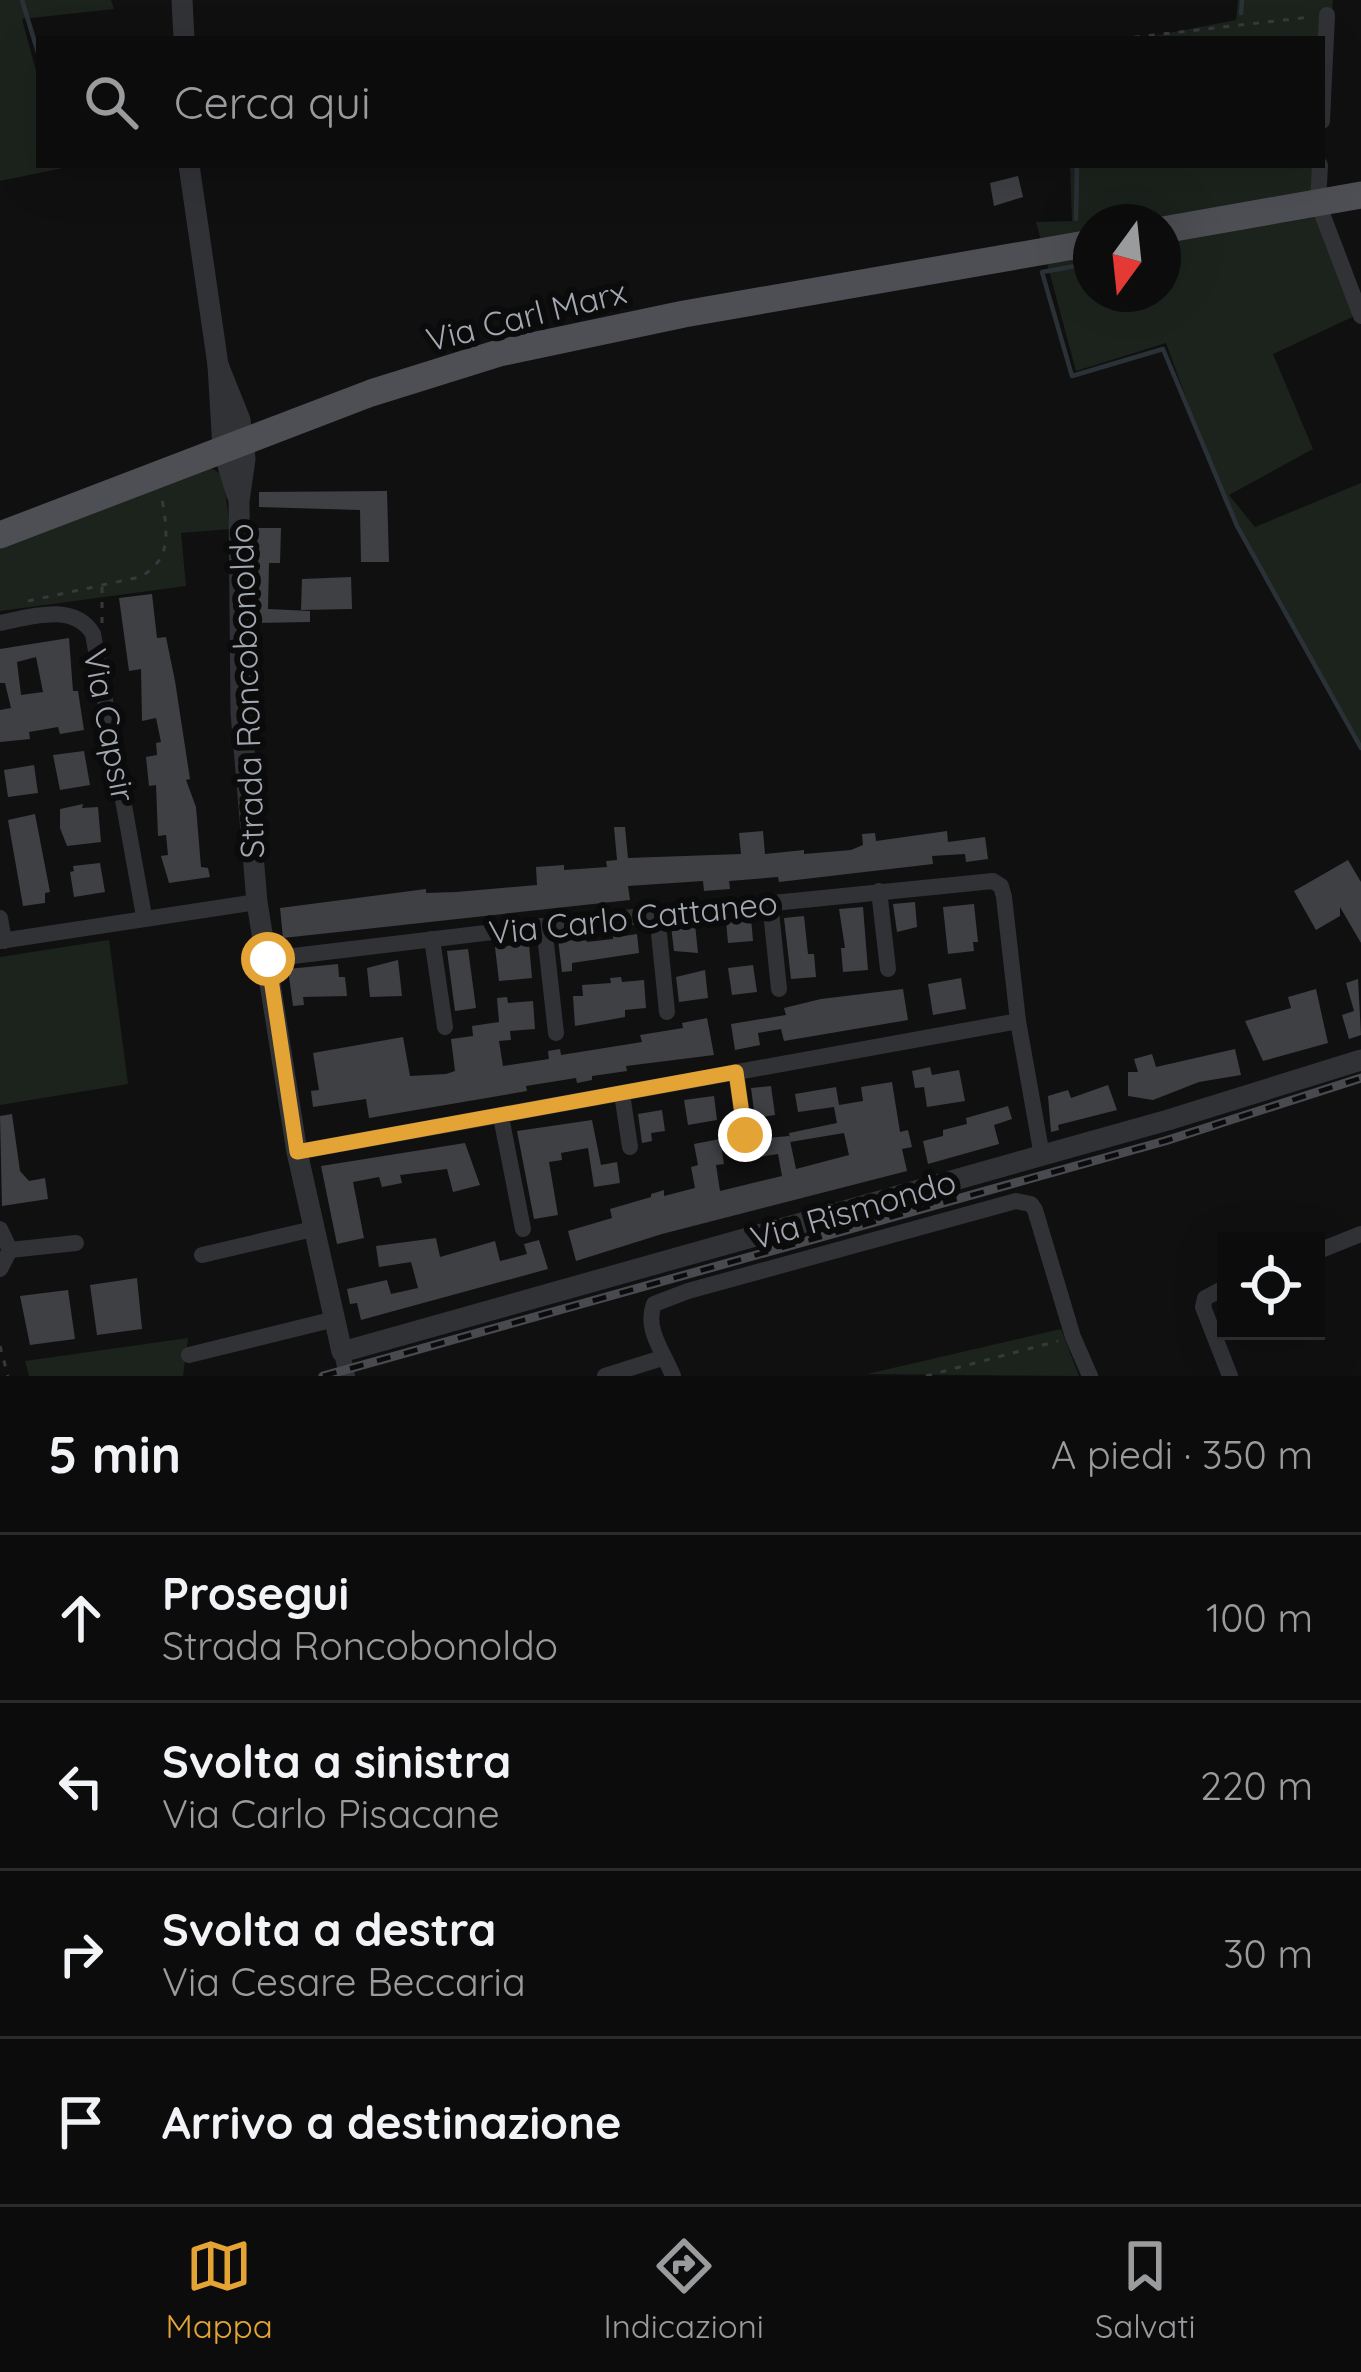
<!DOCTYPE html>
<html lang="it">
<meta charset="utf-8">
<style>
:root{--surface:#0c0c0d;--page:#151516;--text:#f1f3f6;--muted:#9a9b9d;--line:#2c2c2e;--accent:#e4a435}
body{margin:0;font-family:Quicksand,sans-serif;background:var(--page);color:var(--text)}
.controls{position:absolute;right:36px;bottom:36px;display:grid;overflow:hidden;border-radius:0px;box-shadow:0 12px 48px #0002}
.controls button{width:108px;height:108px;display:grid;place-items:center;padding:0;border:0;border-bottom:3px solid var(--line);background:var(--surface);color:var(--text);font:60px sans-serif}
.compass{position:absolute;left:1073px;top:204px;width:108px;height:108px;border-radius:50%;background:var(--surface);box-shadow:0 12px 48px #0002;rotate:195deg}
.stop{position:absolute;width:36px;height:36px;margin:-27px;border:9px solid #e4a435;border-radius:50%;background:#fff}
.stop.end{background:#e4a435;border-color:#fff;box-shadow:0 3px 12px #0008}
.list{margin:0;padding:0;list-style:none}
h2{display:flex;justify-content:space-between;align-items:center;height:156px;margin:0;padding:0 48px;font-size:51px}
h2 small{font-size:39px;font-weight:400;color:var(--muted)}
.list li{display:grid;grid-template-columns:78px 1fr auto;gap:36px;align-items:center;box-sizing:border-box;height:168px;padding:0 48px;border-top:3px solid var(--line)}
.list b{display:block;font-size:45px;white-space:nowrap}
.list p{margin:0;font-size:39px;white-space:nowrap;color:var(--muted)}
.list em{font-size:39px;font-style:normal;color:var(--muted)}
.icon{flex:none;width:66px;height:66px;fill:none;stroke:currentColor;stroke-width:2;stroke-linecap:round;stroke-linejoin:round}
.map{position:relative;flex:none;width:1361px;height:1376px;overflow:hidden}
.search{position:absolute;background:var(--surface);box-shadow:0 12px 48px #0002;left:36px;right:36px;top:36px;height:132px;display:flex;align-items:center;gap:30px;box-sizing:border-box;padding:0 42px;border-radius:0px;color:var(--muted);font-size:45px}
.sheet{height:828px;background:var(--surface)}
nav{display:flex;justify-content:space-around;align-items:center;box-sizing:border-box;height:168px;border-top:3px solid var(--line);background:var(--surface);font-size:33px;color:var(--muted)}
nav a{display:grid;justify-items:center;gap:6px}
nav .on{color:var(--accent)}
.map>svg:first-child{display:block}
</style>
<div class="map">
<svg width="1361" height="1376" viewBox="0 0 1361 1376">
<rect width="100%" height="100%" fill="#101011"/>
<g fill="#1c231d" fill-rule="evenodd">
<path d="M0,0H111L114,9L22,19L39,82V165L63,168L0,181Z"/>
<path d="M1238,0H1333L1324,140L1325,202L1361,313L1273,354L1313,449L1229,495L1255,527L1361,483V747L1224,502L1166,343L1076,371L1036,222L1072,221L1070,165H1322V39H1138L1236,20ZM1091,222H1163V294H1091Z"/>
<path d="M207,466L223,475L230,529L181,533L186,586L0,611V547Z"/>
<path d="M109,940L128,1084L0,1105V957Z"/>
<path d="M1061,1329L1079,1376L867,1374Z"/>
<path d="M188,1338L183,1376H29L25,1361Z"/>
</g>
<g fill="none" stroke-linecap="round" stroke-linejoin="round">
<g stroke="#2a3238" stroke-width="4.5">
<path d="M22,0L39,56"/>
<path d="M1241,13L1242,0"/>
<path d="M1076,219L1077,165"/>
<path d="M1087,264L1042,272L1072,376L1163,349L1237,526L1361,748"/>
</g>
</g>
<g fill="#3f4044" fill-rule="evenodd">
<path d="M1018,176L1023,197L994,206L990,183Z"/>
<path d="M387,491L389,562H361L360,510L259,507V492Z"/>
<path d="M254,528H281L280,563H269L268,609L310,611V622L255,623Z"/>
<path d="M351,577L352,609L301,610L302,579Z"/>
<path d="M152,594L157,638L166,637L175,681L190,779L186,780L196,807L201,867L208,868L210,877L169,883L161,856L168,855L166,835L158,836L156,785L149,786L146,757L157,755L156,743L161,742L156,718L142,721L141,669L129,671L119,598Z"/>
<path d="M69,638L73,691H78L84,730L60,734L58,727L29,732L30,739L0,742V710L11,708L5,683H0V649ZM36,657L43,692L21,695L17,662Z"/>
<path d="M84,751L90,785L60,790L53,755Z"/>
<path d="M34,765L38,793L8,797L4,770Z"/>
<path d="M83,804L82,808L98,807L101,842L67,846L60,828V809Z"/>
<path d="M35,814L50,892L45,893V903L23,906L8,820Z"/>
<path d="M614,827H625L628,858L741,854L739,833L763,831L765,854L804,850V854L851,850L863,845L862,834L875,833L876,841L947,831L948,842L985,837L988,859L966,862L965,854L932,856L933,864L779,882L778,877L729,881L730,889L704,891L703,881L628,886L630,900L283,938L280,908L426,889V893L456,892L537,885L536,867L564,865V870L607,867L606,861L617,860Z"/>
<path d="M1348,860L1361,882V943L1340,907V916L1316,930L1294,891Z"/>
<path d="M100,863L105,892L74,897L70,872L74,871L73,866Z"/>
<path d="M915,902L917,927L897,932L893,904Z"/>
<path d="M974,904L978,942H973L974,951L948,954L943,907Z"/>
<path d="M863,907L868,970L843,972L841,948H845L839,909Z"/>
<path d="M804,916L808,954H814L816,977L791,979L784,918Z"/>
<path d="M751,918L753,941L728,943L726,921Z"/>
<path d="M695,924L698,953L674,951L671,926Z"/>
<path d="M623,932L624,936L637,934L639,953L572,963V971L562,972L558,939L586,936L587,942L613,939V934Z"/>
<path d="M529,944L532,978L499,981L495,947Z"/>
<path d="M468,949L476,1008L455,1011L447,951Z"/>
<path d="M398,960L402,996L370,997L367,968Z"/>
<path d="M338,964L339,977H345L347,996L303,997L304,1005L293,1006L288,969Z"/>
<path d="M753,965L757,992L732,995L728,968Z"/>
<path d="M705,970L708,998L679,1002L676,977Z"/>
<path d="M621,977L622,982L644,980L646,1008L625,1010V1017L575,1026L573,996H583L582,985L611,983L610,978Z"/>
<path d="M961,978L966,1009L933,1015L928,984Z"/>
<path d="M1358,979L1361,1035L1349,1039L1342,1015L1354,1011L1346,983Z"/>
<path d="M903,989L908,1020L784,1041L781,1029L758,1033L760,1045L735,1050L731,1024L786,1015L784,1008L821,999Z"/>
<path d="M1316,989L1328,1043L1263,1061L1245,1021L1291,1008L1288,997Z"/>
<path d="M507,997L508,1003L533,1001L535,1029L510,1031L511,1040L499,1041L503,1066L549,1059L548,1051L560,1049L561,1055L642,1042L640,1035L683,1028L682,1023L707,1018L714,1055L626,1066L627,1071L592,1076V1080L577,1083L576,1078L526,1086L527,1091L369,1118L366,1099L313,1107L311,1091L319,1090L313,1053L403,1037L410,1076L446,1074L455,1071L451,1039L473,1036L472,1026L499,1022L497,998Z"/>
<path d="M1235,1049L1241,1075L1199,1082L1153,1100L1128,1096V1072H1138L1134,1059L1152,1054L1156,1067Z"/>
<path d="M930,1067L932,1075L959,1070L965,1101L927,1107L924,1087L915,1088L912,1071Z"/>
<path d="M892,1082L900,1132L908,1130L912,1147L902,1149L907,1171L662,1234L576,1261L568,1231L612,1218L610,1209L651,1197V1194L664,1190V1196L695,1188L691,1167L698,1165L694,1144L720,1139L724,1164L716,1165L720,1191L782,1176L778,1154L759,1157L757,1139L789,1136L796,1169L849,1155L844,1133L790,1142L789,1133L837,1123L834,1107L798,1112L795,1094L836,1087L839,1105L863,1101L861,1087Z"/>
<path d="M1108,1085L1117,1110L1058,1125L1059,1130L1051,1132L1048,1096L1068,1090L1071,1098Z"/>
<path d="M771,1086L775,1115L755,1118L751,1088Z"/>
<path d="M714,1096L717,1120L688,1125L684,1100Z"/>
<path d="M1008,1106L1012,1119L994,1125L999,1144L928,1164L923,1141L943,1136V1130L967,1124L966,1118Z"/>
<path d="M662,1110L665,1131L651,1133L652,1141L642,1143L638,1114Z"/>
<path d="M12,1114L20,1171L29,1181L45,1178L48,1199L2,1206L0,1116Z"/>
<path d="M592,1120L601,1165L617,1162L620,1183L594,1187L588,1148L561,1153L562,1160L549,1162L558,1215L534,1219L517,1131Z"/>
<path d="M465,1143L480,1185L453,1192L447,1169L400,1175L402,1183L382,1187L379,1177L353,1182L364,1238L337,1244L321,1166Z"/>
<path d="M436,1238L440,1257L495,1241L500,1261L527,1254L524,1244L539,1240L548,1269L361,1320L357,1303L350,1304L347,1289L387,1280L391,1294L418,1288L411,1262L379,1267L376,1246Z"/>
<path d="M137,1278L142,1329L97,1335L90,1285Z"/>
<path d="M68,1290L75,1339L30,1345L20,1296Z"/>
</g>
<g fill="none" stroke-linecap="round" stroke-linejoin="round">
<g stroke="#37393d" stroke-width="3" stroke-dasharray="6 9" stroke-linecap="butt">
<path d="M1119,39L1310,17"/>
<path d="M28,601L140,577C173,559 167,531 162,498"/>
<path d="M102,623V585"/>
<path d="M0,1346L8,1376"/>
<path d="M926,1376L1058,1341"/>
</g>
<g stroke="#313236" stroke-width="16">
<path d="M1322,121L1327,15"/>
<path d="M1320,165L1318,203L1361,316"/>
<path d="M0,623C30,617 74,602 93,634L144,916"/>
<path d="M879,891L888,969"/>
<path d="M770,902L779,989"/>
<path d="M657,914L667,1012"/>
<path d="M0,918L4,941"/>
<path d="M544,926L556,1033"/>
<path d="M432,939L445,1027"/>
<path d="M0,941L257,902"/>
<path d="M268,959L544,926L993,881L1001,886L1004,897L1018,1021L1042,1156"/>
<path d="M736,1072L745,1135"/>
<path d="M622,1094L630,1147"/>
<path d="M501,1117L523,1229"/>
<path d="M297,1152L1018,1021"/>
<path d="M0,1229L10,1250L0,1269"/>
<path d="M10,1250L76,1243"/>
<path d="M1316,1252L1361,1234"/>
<path d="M202,1255L313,1229"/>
<path d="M1226,1287L1205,1298L1203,1307L1230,1376"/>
<path d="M342,1352L347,1376"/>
<path d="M189,1355L335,1319"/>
<path d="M605,1376L662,1358"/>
<path d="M673,1376C664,1353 644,1329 654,1304L688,1291L1016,1201L1031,1204L1035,1210L1073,1337L1090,1376"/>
</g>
<g stroke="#313236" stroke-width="21">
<path d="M182,0L184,39"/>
<path d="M189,165L218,365L223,449L237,495"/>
<path d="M218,365L240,420L245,459L239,501L241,712L257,902L297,1152L342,1352L1168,1120L1361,1060"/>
</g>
<g stroke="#4d4f54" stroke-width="27">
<path d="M1163,230L1361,195"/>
<path d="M0,535L371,393L499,353L684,314L1091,243"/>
</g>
<g stroke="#484a4f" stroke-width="9">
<path id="rail" d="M323,1376L1165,1141L1361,1078"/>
</g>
<use href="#rail" stroke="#0b0b0c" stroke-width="4.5" stroke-dasharray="14" stroke-linecap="butt"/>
</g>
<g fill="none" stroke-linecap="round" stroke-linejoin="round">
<path stroke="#e4a435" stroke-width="15" d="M268,959L297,1152L736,1072L745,1135"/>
</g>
<g text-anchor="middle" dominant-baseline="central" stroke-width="12" stroke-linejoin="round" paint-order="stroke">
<g font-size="33" fill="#a2a7b1" stroke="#0b0b0c">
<text transform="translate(526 315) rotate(-14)">Via Carl Marx</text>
<text transform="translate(246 691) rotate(-92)">Strada Roncobonoldo</text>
<text transform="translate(110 725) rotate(79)">Via Capsir</text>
<text transform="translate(633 917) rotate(-6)">Via Carlo Cattaneo</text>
<text transform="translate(853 1209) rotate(-16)">Via Rismondo</text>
</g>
</g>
</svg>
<div class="controls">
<button><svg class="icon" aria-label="locate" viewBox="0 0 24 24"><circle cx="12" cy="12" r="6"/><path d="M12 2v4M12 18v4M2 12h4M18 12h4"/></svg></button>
</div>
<svg class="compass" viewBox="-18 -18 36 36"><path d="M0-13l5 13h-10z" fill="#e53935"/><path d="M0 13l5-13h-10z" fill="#9a9b9d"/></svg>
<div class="stop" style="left:268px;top:959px"></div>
<div class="stop end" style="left:745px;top:1135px"></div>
<div class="search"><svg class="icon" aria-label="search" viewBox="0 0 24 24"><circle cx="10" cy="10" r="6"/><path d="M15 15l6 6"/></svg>Cerca qui</div>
</div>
<section class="sheet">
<h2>5 min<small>A piedi · 350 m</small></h2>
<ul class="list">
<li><svg class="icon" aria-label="ahead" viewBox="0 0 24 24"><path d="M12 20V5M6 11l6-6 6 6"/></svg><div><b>Prosegui</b><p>Strada Roncobonoldo</p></div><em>100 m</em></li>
<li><svg class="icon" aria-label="left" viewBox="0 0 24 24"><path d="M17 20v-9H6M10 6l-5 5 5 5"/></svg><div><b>Svolta a sinistra</b><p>Via Carlo Pisacane</p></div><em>220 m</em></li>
<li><svg class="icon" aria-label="right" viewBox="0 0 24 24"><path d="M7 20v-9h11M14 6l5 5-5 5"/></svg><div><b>Svolta a destra</b><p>Via Cesare Beccaria</p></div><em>30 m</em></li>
<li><svg class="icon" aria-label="arrive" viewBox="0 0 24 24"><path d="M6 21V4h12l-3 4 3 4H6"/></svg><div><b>Arrivo a destinazione</b></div></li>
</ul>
</section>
<nav>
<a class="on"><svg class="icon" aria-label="map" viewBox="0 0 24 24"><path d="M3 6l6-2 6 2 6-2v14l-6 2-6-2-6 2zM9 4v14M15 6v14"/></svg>Mappa</a>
<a><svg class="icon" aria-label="directions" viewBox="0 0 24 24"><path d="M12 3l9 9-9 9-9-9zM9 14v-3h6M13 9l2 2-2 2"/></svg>Indicazioni</a>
<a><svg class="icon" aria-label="saved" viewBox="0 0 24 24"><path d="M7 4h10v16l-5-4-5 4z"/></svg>Salvati</a>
</nav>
